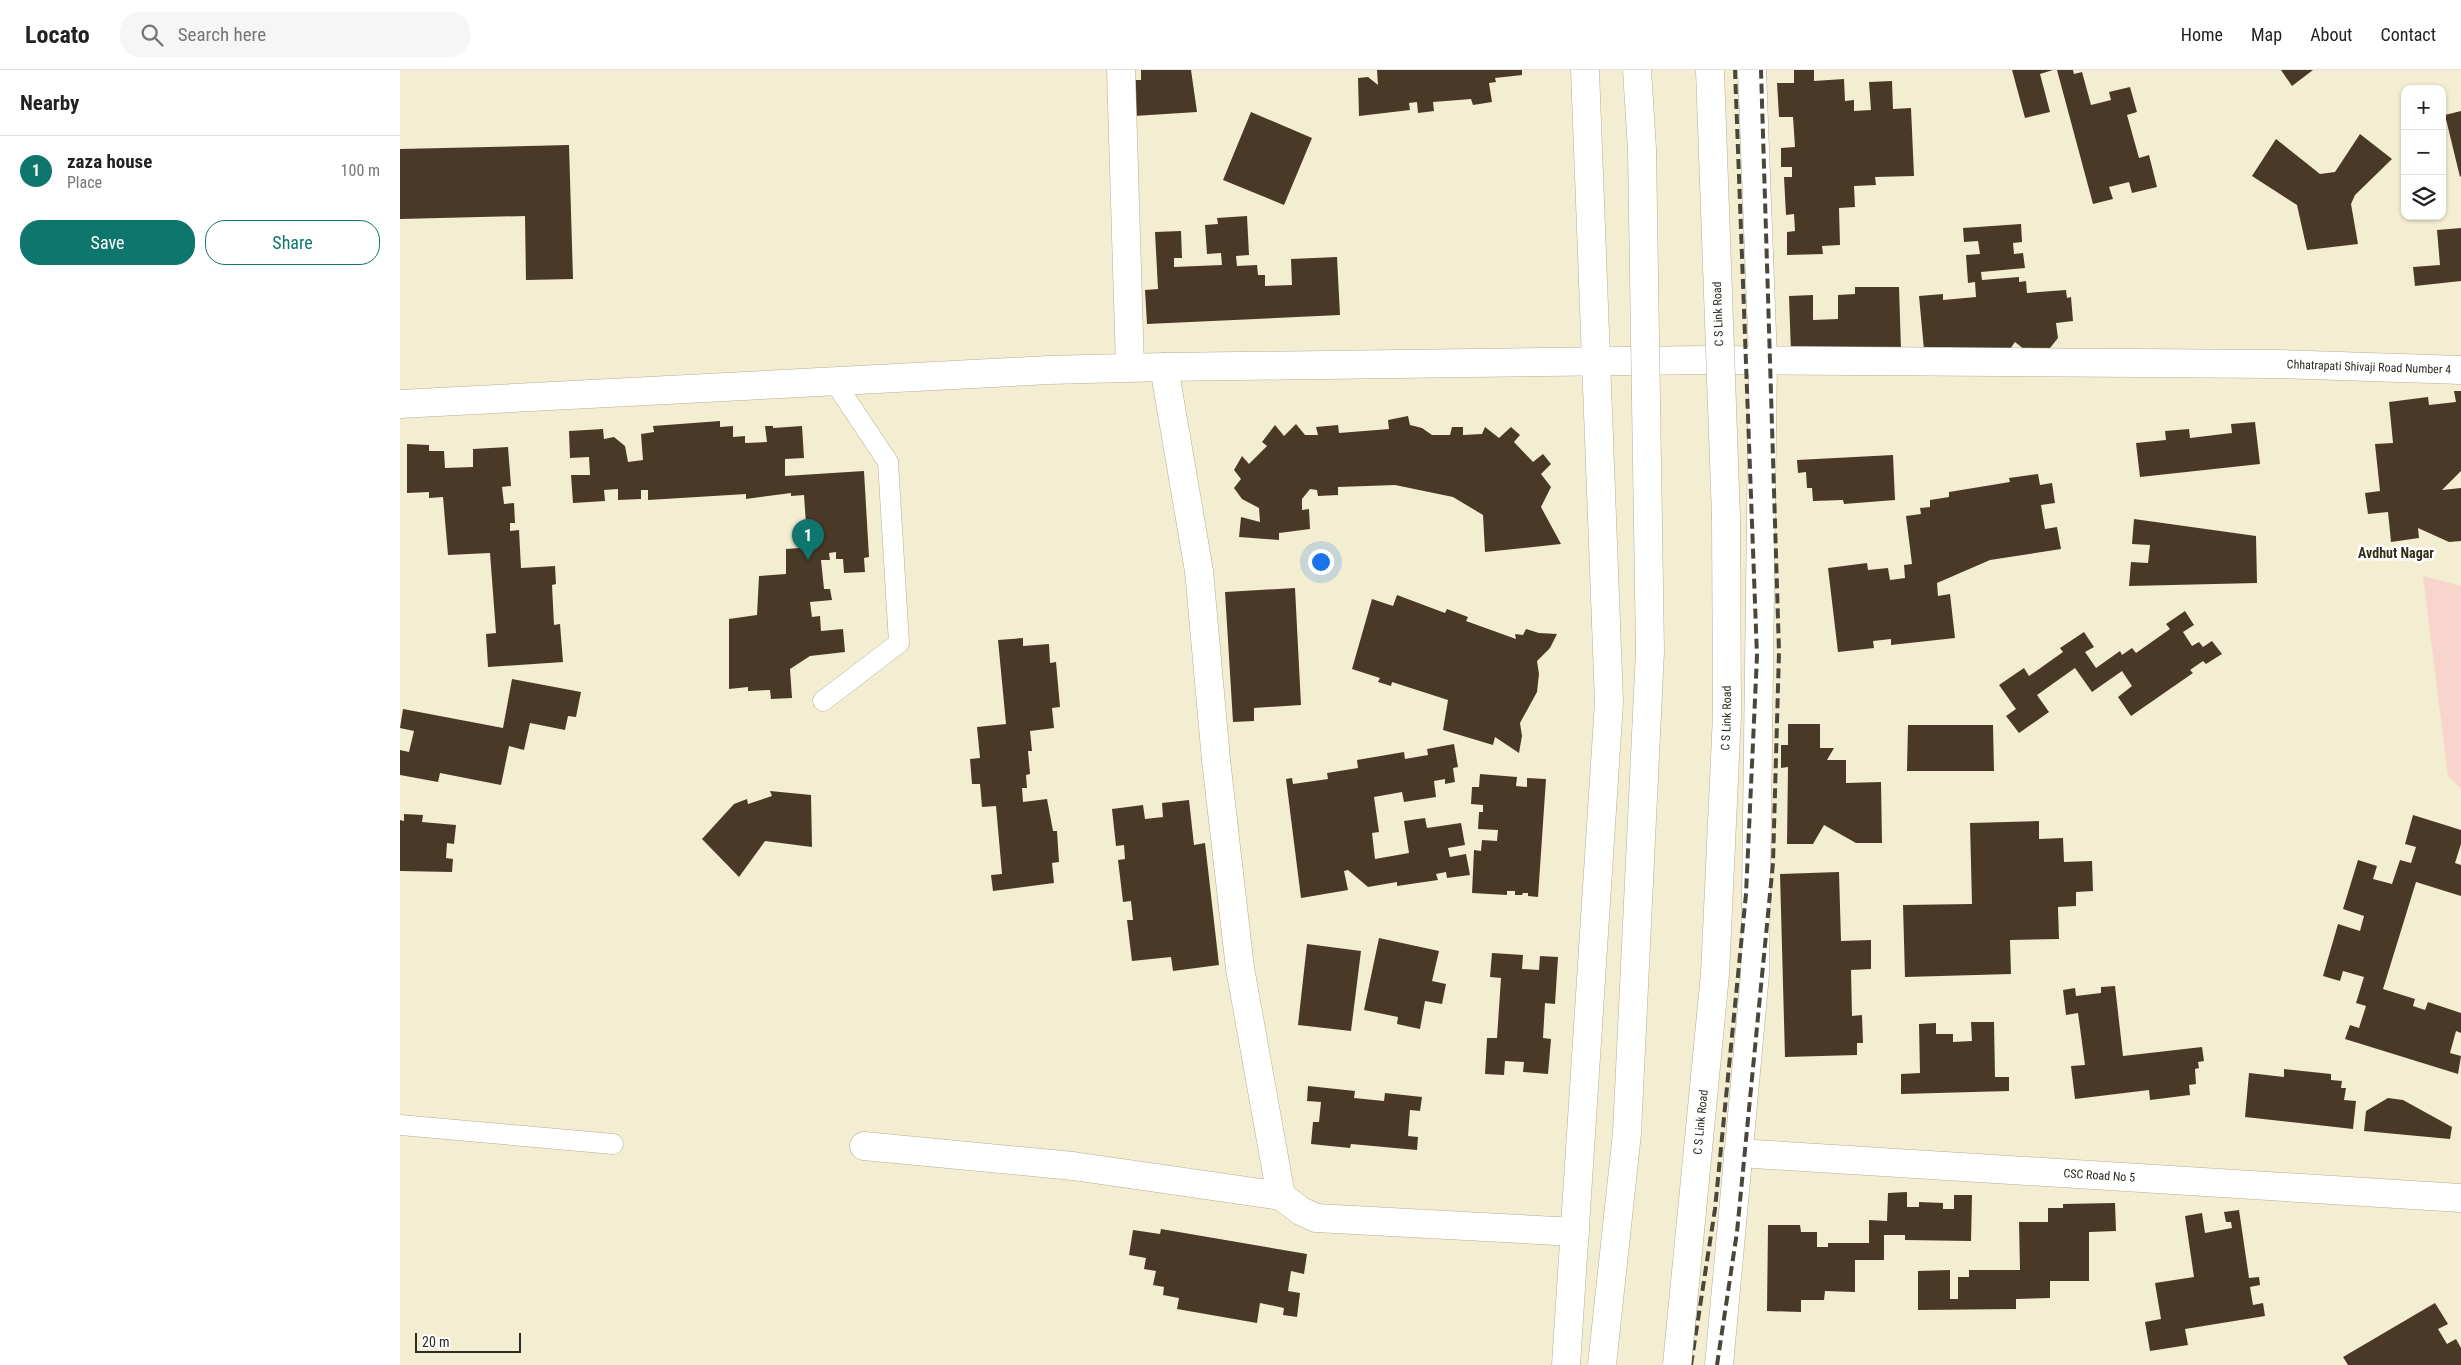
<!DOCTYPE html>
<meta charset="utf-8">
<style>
:root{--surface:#fff;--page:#f6f6f6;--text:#222;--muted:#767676;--line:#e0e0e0;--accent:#0f766e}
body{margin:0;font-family:"Roboto Condensed",sans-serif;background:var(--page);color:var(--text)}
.controls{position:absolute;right:15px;top:15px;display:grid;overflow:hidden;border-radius:10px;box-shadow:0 1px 4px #0004}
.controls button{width:45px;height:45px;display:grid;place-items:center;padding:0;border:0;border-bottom:1px solid var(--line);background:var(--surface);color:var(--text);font:25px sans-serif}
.scale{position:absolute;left:15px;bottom:12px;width:106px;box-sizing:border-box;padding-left:5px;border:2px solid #2d2b20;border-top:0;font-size:14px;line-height:18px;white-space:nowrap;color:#2d2b20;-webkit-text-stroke:4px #fff;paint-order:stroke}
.you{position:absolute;left:920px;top:491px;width:18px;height:18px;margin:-12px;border:4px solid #fff;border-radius:50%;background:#1a73e8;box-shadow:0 0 0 8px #1a73e833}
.badge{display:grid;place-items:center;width:32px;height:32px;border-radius:50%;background:var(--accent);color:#fff;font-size:16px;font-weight:700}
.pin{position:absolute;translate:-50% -41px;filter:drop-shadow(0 1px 2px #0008)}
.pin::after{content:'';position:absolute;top:26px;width:18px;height:15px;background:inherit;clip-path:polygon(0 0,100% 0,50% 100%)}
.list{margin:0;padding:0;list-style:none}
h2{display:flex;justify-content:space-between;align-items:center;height:65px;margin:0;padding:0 20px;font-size:21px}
h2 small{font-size:16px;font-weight:400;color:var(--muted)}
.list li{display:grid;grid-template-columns:32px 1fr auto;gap:15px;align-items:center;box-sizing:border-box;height:70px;padding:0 20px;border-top:1px solid var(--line)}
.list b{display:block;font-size:19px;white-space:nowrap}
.list p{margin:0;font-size:16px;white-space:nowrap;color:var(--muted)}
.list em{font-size:16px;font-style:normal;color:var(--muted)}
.actions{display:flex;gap:10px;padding:15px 20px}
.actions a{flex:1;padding:11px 0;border:1px solid var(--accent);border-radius:20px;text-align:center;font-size:18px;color:var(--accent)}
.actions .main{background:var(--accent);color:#fff}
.icon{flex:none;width:28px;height:28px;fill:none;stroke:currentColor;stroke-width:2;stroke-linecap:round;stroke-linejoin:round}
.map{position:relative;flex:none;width:2061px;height:1295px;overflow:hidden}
header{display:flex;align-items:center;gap:30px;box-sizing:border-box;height:70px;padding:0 25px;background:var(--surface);border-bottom:1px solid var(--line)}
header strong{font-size:24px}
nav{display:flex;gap:28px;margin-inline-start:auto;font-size:18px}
.search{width:350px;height:45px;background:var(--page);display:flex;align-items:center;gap:12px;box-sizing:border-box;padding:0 18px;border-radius:20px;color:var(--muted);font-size:19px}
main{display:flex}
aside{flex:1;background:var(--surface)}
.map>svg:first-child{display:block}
</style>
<header>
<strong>Locato</strong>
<div class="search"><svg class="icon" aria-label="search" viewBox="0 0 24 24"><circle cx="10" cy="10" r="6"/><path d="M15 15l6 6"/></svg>Search here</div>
<nav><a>Home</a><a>Map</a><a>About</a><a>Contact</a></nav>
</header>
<main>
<aside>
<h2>Nearby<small></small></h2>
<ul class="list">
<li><span class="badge">1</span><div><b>zaza house</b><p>Place</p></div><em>100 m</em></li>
</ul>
<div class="actions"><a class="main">Save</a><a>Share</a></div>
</aside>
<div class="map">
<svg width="2061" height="1295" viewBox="0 0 2061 1295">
<rect width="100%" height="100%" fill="#f3eed2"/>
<path fill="#f8d5cc" d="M2023,506L2061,516V719L2048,706Z"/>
<g fill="#4b3928">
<path d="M741,0H791L797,42L734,46L733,10H741Z"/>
<path d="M977,0H1122V5L1095,8L1096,12L1089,13L1092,32L1073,35L1071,29L1033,32L1034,41L1018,43L1017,32L1009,33L1010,40L959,46L958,8L968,7L978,15Z"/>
<path d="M1394,0H1414V11L1444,9L1445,31L1454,30V41L1471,40L1469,12L1492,11L1493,39L1511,38L1514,106L1475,107L1476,115L1454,116L1455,137L1439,138L1440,175L1422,176L1423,184L1387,185V162L1395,161L1394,144L1386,145L1384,107H1392V97H1381V78L1395,77L1393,47H1379L1377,13H1394Z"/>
<path d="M1612,0H1653L1640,4L1650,42L1625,48Z"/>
<path d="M1657,0H1673L1674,4L1682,2L1691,35L1711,30L1709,22L1730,17L1737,42L1727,45L1739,88L1749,85L1757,117L1732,123L1729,112L1709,117L1713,129L1693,134Z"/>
<path d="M1881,0H1913L1892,16Z"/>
<path d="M2061,41V106L2060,107L2045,45Z"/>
<path d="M851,42L912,68L884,135L823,110Z"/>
<path d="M1960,64L1992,89L1955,125L1951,134L1958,174L1907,180L1897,135L1852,106L1876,69L1920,104L1935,102Z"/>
<path d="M169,75L173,209L126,210L125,146L0,149V79Z"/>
<path d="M847,146L849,185L836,186L837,196L857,195L858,205H865V216L892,215L891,189L937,187L940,245L747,254L745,220L758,219L755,162L781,161L782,188H774V197L822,195L821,183L807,184L805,155L818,154L817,148Z"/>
<path d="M1621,154L1622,172L1613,173L1614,184L1623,183L1625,198L1581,202L1582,210L1619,207V212L1626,211L1627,223L1666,220L1667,228L1671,227L1673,251L1656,253L1658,268L1650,278L1625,280L1615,272L1610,279L1553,284V277L1524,280L1519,226L1543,224V230L1576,227L1575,212L1568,213L1566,185L1580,184L1578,171L1564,172L1563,158Z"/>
<path d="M2061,158V211L2015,216L2013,197L2040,195L2037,160Z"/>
<path d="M1455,217H1499L1501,280L1391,283L1389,226L1413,225V250L1438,249V225L1455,224Z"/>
<path d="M2054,321H2061V401L2042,420L2061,418V471L2049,472L2018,458L2019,468L1991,472L1988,442L1968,444L1965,423L1980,421L1975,374L1993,373L1989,332L2028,327L2029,335L2056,332Z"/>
<path d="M1008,346L1010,355L1022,358L1032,365H1050L1052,357H1063V365L1082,364L1085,357L1099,368L1111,357L1120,365L1114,372L1133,392L1143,384L1151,394L1141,404L1151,417L1141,437L1161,474L1085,482L1083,445L1053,427L995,415L938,417V425L918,426L917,420L910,419L902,429V440L909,439L910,459L879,463V470L839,467L841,447L860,452L859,438L842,429L834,418L841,409L834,400L842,386L849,394L867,376L862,372L875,355L884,366L896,354L905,365H918L916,357L938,355L939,363L989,359L988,350Z"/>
<path d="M320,351V357L333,356V367L345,366V373L367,372L365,356H373V358L402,356L404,388L385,389V406L464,401L469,487L464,488L465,502L444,503L443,489H436V482L429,483L430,490H421L424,519H430L432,530L410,532L412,547L420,546L421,561L443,559L445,582L410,586L390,599L392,628L371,629L370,620L348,621V617L329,619V549L357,545L359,506L386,504V479L413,477L411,453L406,454L404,425L391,426V423L346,429V424L248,430V420H241V429L218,430V419L204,420L205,431L173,433L171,405H190L189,387L170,388L169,361L203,359L204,369L214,367L225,376L228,392L243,390L241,364L254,362L253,356Z"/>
<path d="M1855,352L1860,394L1740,407L1736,373L1766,370L1765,361L1789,359L1790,368L1832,363L1831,354Z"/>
<path d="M7,374L29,375V381H44L45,398L73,397V379L108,377L111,416L102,417L104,434L114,433L115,453H110V461L119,460L121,498L155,496L156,514L152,515L154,555L160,554L163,592L88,597L86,564L96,563L90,483L48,485L43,427L29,428V422L7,423Z"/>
<path d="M1493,385L1495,430L1444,434L1443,430L1413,431L1412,418H1407L1406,402L1398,403L1397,390Z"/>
<path d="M1638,404L1640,415L1652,413L1655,433L1641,435L1645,459L1657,457L1661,479L1590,490L1537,513L1538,526L1550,524L1555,568L1491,575V569L1473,571L1474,578L1438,582L1428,498L1467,493L1468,500L1488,498L1490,510L1505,508L1504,495L1512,494L1506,446L1521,444L1520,438L1530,437V430L1549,427V422L1610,412L1609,408Z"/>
<path d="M1734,449L1856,466L1857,513L1729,516L1731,492L1748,493L1750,475L1732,474Z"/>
<path d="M895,518L901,635L854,638V651L833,652L825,522Z"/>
<path d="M997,525L1045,543L1047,539L1068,547L1066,551L1116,569L1115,564L1123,565L1126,559L1139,563L1157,564L1150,578L1137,591L1139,604L1137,622L1120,653L1122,666L1119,683L1095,667L1093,675L1043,660L1048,630L992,612L991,616L978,612L980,608L952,599L972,529L993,536Z"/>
<path d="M1785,541L1794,555L1783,562L1792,576L1799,572L1803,577L1812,571L1822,584L1806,594L1803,591L1790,600L1793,603L1731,646L1718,627L1732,616L1722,601L1692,622L1675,598L1637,625L1649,642L1619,663L1606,646L1616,639L1599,615L1624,598L1629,606L1663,582L1660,578L1684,562L1694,577L1685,582L1696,598L1720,581L1722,585L1732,578L1736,583L1770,559L1766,554Z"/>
<path d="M623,568V576L649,574L650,593L656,592L660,637L652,638L654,658L630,661L632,681H628L630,704L626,705L627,718H622L623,732L647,729L653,761H657L659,792L652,793L654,813L593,821L591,805L602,804L596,736L582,737L580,714H572L570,689L580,688L577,657L606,654L598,570Z"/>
<path d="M112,609L181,622L176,647L168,646L165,660L130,653L124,680L109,676L101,715L40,703L38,712L0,705V680L9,682L14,661L0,658L3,639L103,658Z"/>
<path d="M1388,654H1420V678H1434L1427,690H1446V713L1481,712L1482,773H1456L1424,755L1413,774H1387L1388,697L1381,698V675H1388Z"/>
<path d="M1508,655H1593L1594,701H1507Z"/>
<path d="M1054,674L1058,697L1053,698L1055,712L1045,714V709L1034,711L1036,727L1004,732L1002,722L974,727L979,762L972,763L975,789L1009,783L1004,751L1025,748L1027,758L1061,753L1065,775L1048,778L1050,787L1066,784L1070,805L1047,808L1046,802L1036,804L1038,810L997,816V812L968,817L948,800L944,801L948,820L901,828L886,709L892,708L893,714L928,709L927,703L958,698L957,690L1004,682L1005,689L1028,685L1027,679Z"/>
<path d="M1080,704L1117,707L1116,716L1127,717V708L1146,709L1138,827L1128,826V823H1123L1122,825H1115V821H1107V825L1072,823L1074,780L1081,781L1082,770L1097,771L1098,760L1078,759L1079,742H1083V735L1071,734L1072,717H1079Z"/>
<path d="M370,721L411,725L412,777L365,771L339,807L302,769L334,734L347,729L348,734L372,726Z"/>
<path d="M789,730L794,775L805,773L819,895L773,901L771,887L732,891L727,850H733L731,831L723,832L718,790L725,789L724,775L716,776L712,739L743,735L745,749L763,747L762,733Z"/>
<path d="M4,744L23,745L22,752L56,755L54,774L47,773L46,788L53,789L52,802L0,801V750L4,751Z"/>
<path d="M2013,745L2061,760V774L2055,793L2061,795V826L2016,812L1983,919L2015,929L2013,936L2025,940L2028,932L2061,943V963L2056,961L2050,983L2061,986L2058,1004L1945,969L1950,955L1959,958L1966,936L1956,933L1964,907L1943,901L1940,911L1923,906L1938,854L1960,861L1964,846L1943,839L1958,790L1977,796L1973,809L1992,814L2000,790L2011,793L2016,777L2005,774Z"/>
<path d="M1639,751V769L1663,768L1664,792L1692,791L1693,821L1676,822V836L1658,837L1659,869L1610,870L1611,904L1505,907L1503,835L1572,834L1570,753Z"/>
<path d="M1439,802L1441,871L1471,870V899L1451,900L1452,946L1462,945L1463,973H1457V985L1385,987L1380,804Z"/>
<path d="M979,868L1039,881L1032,911L1046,914L1042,934L1025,931L1020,959L997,954L998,947L964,940Z"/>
<path d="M907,874L961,881L951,961L898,955Z"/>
<path d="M1092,883L1123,885L1122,899L1139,900L1140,886L1158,887L1155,934L1145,933L1143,968L1151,969L1148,1004L1123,1002L1124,992L1105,991L1104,1005L1085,1004L1087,968H1097L1101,908L1090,907Z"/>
<path d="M1715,916L1723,986L1802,977L1804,991L1798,992L1799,998L1795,999L1796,1014L1789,1015L1790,1025L1750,1030L1749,1020L1675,1029L1671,996L1685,995L1678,943L1666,945L1663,920L1675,918L1676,926L1701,923V917Z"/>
<path d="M1571,952H1594L1595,1007H1609V1021L1501,1024V1004L1520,1003L1519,954L1536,953V964H1553V972L1572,971Z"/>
<path d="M1884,999L1931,1004V1010L1942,1011L1941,1018H1946L1944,1030L1956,1031L1953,1059L1845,1047L1849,1003L1884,1007Z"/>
<path d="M908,1016L955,1021L954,1028L984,1031L985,1023L1022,1027L1020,1041L1010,1040L1008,1066L1018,1067L1017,1080L951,1074L950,1078L911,1074L913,1052H919L921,1032L907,1031Z"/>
<path d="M1988,1028L2003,1030L2052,1057L2050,1069L1964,1061L1966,1041Z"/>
<path d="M1507,1122V1137H1519V1132L1543,1133V1139H1554V1125H1572L1571,1171L1505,1170V1165H1484V1190H1455V1222L1425,1221L1424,1230H1401V1242L1367,1241L1368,1155H1400L1401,1162H1417V1177H1428V1173H1469V1150L1487,1151L1488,1123Z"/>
<path d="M1715,1133L1716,1161L1689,1162V1211H1650V1228L1616,1229V1239L1518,1240V1201L1550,1200V1229H1558V1207H1569V1200H1620L1619,1152H1648V1138H1663V1134Z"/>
<path d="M1839,1140L1849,1208L1859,1207L1860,1215L1850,1217L1853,1235L1863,1233L1865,1246L1785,1259L1788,1275L1750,1281L1745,1252L1761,1249L1755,1213L1794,1207L1785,1146L1802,1143L1805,1163L1832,1158L1831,1152H1826L1824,1142Z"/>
<path d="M761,1159L907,1184L904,1204L891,1201L888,1221L900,1223L897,1247L883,1245L884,1238L860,1233L857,1253L777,1239L779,1228L763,1225L764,1217L753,1215L756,1201L744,1199L746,1188L729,1185L733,1160L760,1164Z"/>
<path d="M2035,1233L2048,1254L2038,1259L2047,1274L2056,1269L2061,1278V1295H1948L1943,1287Z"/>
</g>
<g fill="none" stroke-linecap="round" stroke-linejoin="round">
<g stroke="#b3ae93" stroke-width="21">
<g id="lane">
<path d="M423,631L499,573L488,392L434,311"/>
<path d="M0,1055L213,1074"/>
</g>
</g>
<g stroke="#b3ae93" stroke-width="29">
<g id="street">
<path d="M721,0L730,297"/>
<path d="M764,297L799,501L816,690L840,898L881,1126L901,1141L916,1148L1175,1162"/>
<path id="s1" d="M0,334L649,300L764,297L1307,290L1877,294L2061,300"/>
<path d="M464,1076L673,1096L881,1126"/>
<path id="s2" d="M1338,1083L2061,1128"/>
<path d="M1166,1295L1209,632L1185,0"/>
<path d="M1319,1295L1355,904L1363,290L1352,0"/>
</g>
</g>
<use href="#lane" stroke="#fff" stroke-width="20"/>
<use href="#street" stroke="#fff" stroke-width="28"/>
<g stroke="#4a473a" stroke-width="4" stroke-dasharray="10 5" stroke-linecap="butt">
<path d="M1291,1295L1315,1139L1346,824L1357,586L1335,0"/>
<path d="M1317,1295L1337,1162L1373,793L1379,582L1361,0"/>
</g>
<g stroke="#b3ae93" stroke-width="29" stroke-linecap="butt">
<g id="primary-bridge">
<path d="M1202,1295L1227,1063L1250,581L1242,79L1237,0"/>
<path id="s3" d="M1277,1295L1315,904L1327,645L1326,447L1310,0"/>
</g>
</g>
<use href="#primary-bridge" stroke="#fff" stroke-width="28"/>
</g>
<g text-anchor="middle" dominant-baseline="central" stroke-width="5" stroke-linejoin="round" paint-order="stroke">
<g font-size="12" fill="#2d2b20" stroke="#fff">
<text transform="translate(1318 244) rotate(-92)">C S Link Road</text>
<text stroke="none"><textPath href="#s1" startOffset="1970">Chhatrapati Shivaji Road Number 4</textPath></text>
<text stroke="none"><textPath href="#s3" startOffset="649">C S Link Road</textPath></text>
<text stroke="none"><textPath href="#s3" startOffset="244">C S Link Road</textPath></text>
<text stroke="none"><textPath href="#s2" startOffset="362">CSC Road No 5</textPath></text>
</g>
<g font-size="14" font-weight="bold" fill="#312d16" stroke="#fff">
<text x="1996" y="483">Avdhut Nagar</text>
</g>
</g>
</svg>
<div class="controls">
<button>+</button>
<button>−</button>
<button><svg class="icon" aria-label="layers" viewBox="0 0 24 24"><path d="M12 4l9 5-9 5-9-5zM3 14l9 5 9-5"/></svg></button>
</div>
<div class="scale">20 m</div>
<div class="you"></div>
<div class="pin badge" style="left:408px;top:490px">1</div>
</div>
</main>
